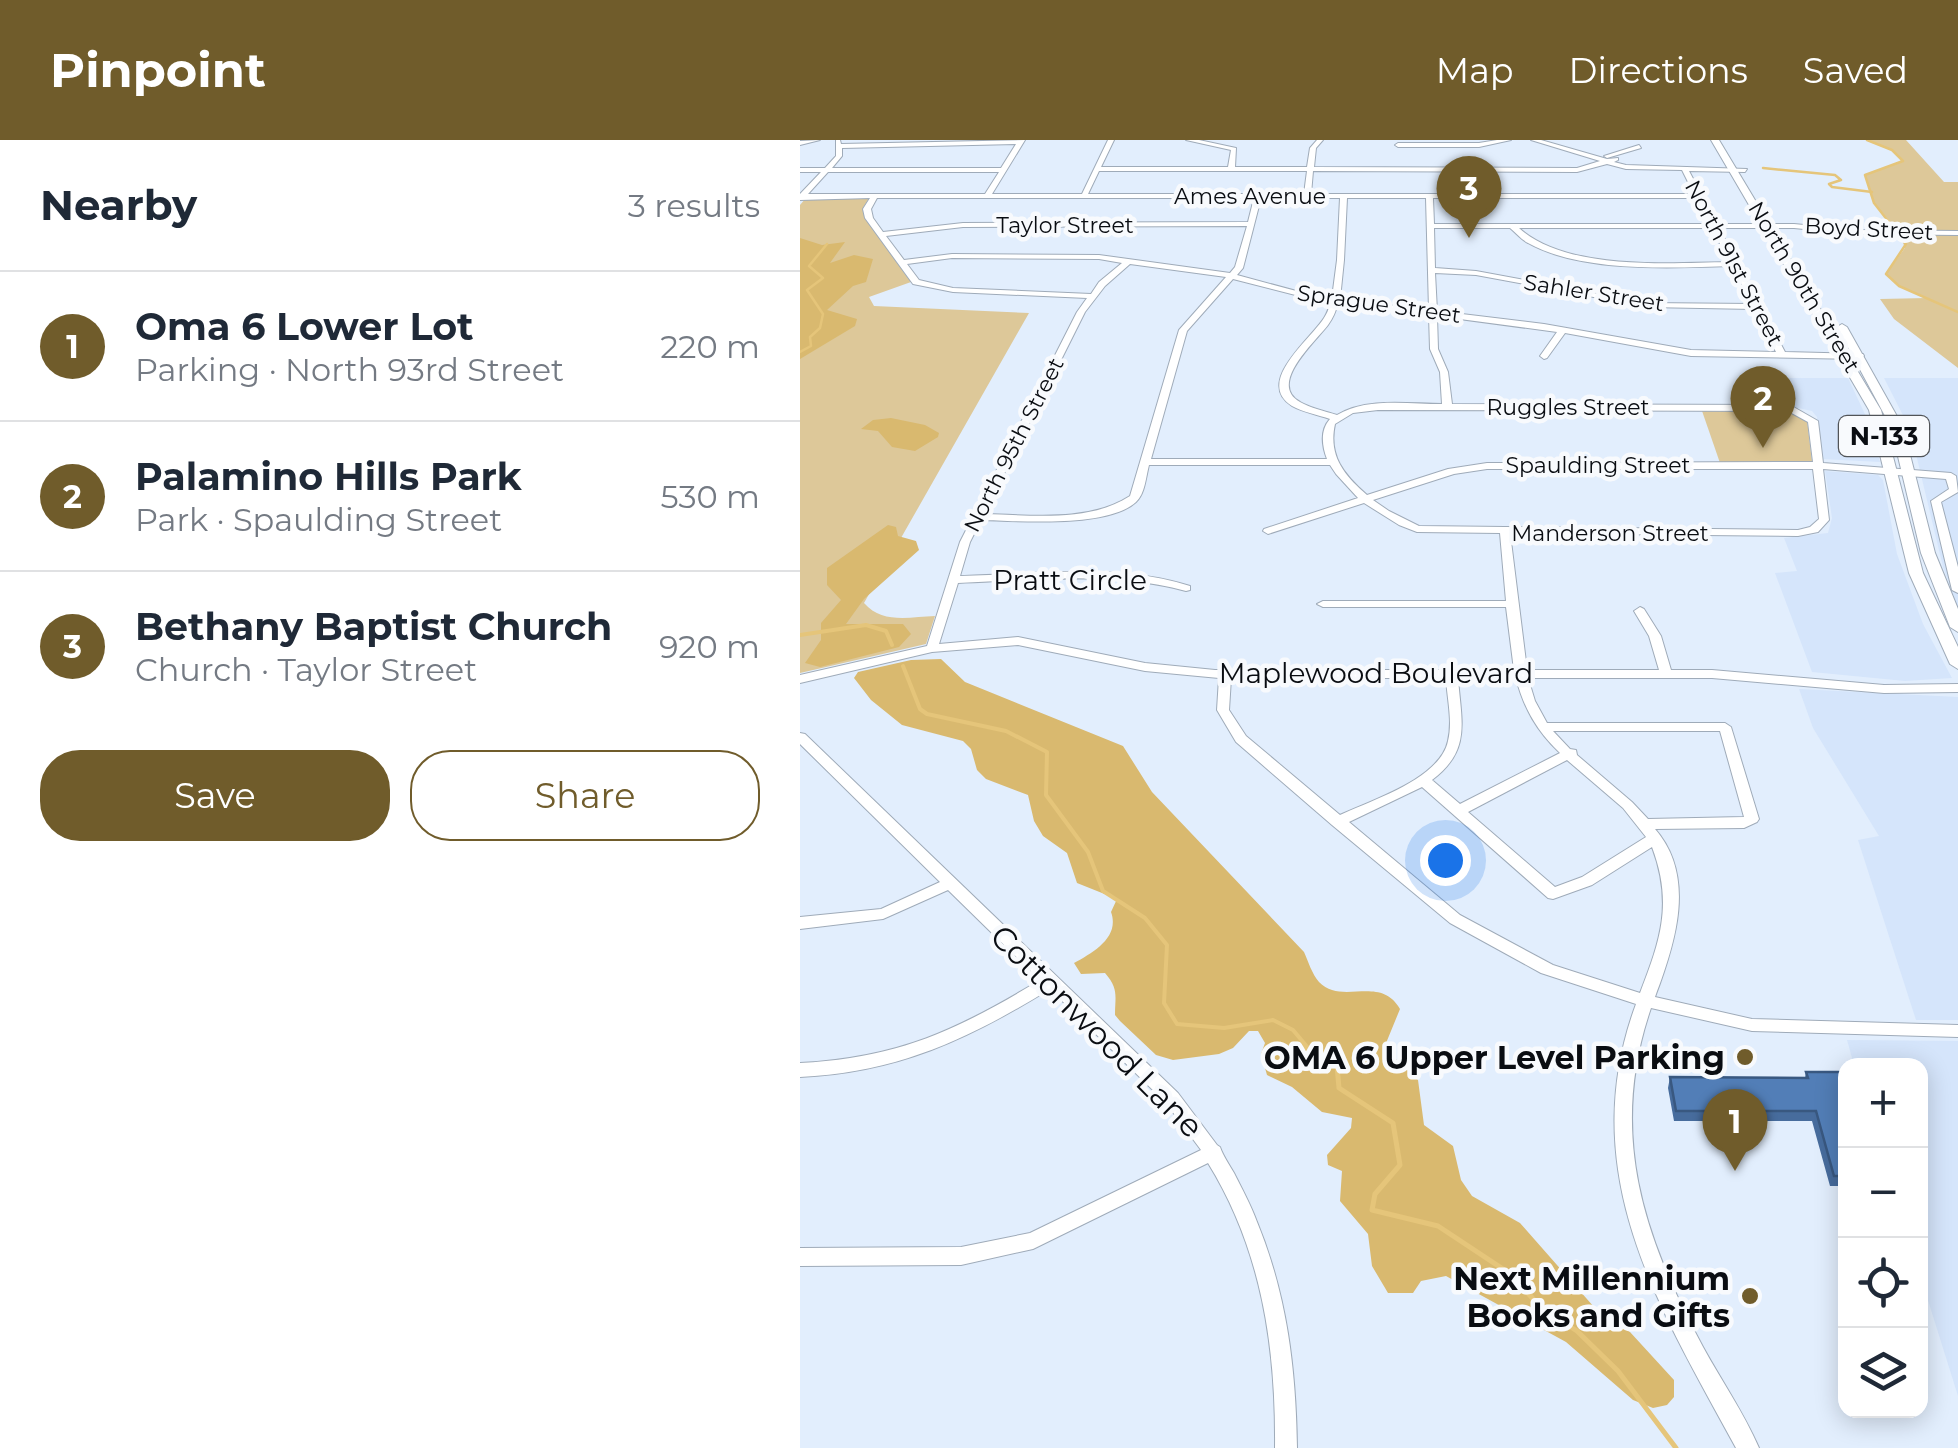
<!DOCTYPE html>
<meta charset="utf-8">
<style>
:root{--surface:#fff;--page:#f2f2f3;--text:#1f2937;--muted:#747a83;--line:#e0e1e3;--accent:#705c2b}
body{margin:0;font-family:Montserrat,sans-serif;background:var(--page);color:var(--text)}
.controls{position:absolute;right:30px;bottom:30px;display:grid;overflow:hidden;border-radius:20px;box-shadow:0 5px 25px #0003}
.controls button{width:90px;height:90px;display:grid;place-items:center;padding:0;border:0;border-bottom:2px solid var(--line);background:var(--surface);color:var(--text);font:50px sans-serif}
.you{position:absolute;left:645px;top:720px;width:35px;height:35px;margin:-25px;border:8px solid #fff;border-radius:50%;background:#1a73e8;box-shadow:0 0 0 15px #1a73e833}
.badge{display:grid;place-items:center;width:65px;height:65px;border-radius:50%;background:var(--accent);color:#fff;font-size:32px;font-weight:700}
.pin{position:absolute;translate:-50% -82px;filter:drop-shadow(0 2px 5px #0008)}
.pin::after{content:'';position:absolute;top:52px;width:35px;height:30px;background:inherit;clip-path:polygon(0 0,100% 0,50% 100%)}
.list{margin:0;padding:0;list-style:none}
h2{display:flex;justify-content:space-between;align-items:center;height:130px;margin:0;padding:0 40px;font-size:42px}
h2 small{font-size:32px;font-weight:400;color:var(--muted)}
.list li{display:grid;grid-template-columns:65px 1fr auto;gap:30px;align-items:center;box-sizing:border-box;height:150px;padding:0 40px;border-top:2px solid var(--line)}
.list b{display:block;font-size:38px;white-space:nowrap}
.list p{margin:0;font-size:32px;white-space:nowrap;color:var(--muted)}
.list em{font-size:32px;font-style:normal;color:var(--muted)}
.actions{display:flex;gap:20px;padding:30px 40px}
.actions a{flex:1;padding:22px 0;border:2px solid var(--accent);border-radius:40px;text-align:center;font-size:35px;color:var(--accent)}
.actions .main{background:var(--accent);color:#fff}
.icon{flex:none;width:55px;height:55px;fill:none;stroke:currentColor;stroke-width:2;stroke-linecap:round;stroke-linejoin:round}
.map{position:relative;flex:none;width:1158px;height:1308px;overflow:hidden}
header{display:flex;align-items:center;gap:60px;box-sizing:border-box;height:140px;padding:0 50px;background:var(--accent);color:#fff}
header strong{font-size:48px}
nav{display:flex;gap:55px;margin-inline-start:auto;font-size:35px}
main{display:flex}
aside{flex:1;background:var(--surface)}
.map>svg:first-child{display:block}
</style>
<header>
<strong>Pinpoint</strong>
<nav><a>Map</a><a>Directions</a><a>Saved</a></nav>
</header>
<main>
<aside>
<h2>Nearby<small>3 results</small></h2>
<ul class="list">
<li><span class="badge">1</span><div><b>Oma 6 Lower Lot</b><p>Parking · North 93rd Street</p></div><em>220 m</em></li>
<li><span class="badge">2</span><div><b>Palamino Hills Park</b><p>Park · Spaulding Street</p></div><em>530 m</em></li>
<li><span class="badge">3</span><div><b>Bethany Baptist Church</b><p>Church · Taylor Street</p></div><em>920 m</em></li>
</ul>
<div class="actions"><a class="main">Save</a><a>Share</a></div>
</aside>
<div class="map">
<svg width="1158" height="1308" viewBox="0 0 1158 1308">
<rect width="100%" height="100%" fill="#e2eefd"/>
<g fill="#d5e5fb">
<path d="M964,238H1048L1071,287L1080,322L1022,319L1017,277L1012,271L975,263Z"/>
<path d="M1084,238H1158V468L1143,427L1110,289Z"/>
<path d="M1025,331L1078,335L1083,340L1097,414L1123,484L1152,538L1105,541L1012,532L975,433L997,431L984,398L1028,393L1032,378Z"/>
<path d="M999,549L1158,557V880H1116L1058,700L1079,696L1013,588Z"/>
<path d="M1047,900L1158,901V1256L1121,1138L1120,926L1054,925Z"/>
</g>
<g fill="#ddc899">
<path d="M1067,0H1106L1144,42H1158V91H1098L1074,63L1065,35L1103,21L1092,10Z"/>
<path d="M6,58H69L63,68L65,78L111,142L69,157L74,166L229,173L64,463C82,484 109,477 135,476L126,504L0,533V65Z"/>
<path d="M1100,95H1158V228L1094,179L1080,159L1127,158L1099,146L1086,134L1105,108Z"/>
<path d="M901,268L984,269L1007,280L1012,321L920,323Z"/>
</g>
<g fill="#d9b96f">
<path d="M0,98L22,105L45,102L30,123L54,115L73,119L66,142L53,146L27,170L57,179L55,186L0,219Z"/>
<path d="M91,278L125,285L139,293L138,297L115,311L92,307L78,291L61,289L73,280Z"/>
<path d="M88,385L96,387L98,396L116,401L119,410L64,459L46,484H103L111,494L99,507L20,527L5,523L21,500V483L41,460L27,445V428Z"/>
<path d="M141,519L165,542L323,606L352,652L504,812C508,821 512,834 519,842C542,866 580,834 600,869L584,908L618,940L624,985L653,1006L661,1040L672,1056L720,1083L794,1167L830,1192L874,1240V1257L867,1265L853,1268L833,1260L766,1202L646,1136L621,1141L613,1153H588L572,1126L568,1094L540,1061L542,1031L528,1025L527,1015L551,988L552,978L522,972L492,947L467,935L461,914L465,903L458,891H449L433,908L419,914L373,920L356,915L320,881L315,875C315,856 319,849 305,833L281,834L274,823C294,812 320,797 311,772L317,759L277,743L267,713L243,696L234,681L228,655L186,639L177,630L171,609L163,601L102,585L71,560L54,538L58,532L111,520Z"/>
</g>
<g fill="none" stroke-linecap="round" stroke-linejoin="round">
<g stroke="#e5c57a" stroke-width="2.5">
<path d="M1067,0L1092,10L1103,21L1065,35L1074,63L1106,104L1086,134L1099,146L1158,172"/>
<path d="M963,28L1035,35L1041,40L1029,44L1032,47L1072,52"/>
<path d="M0,212L11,206L10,197L20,188L23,174L7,150L23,138L9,126L27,104"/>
</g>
<g stroke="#e5c57a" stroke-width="4">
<path d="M0,495L66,485L86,491L92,505"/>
<path d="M103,526L120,569L127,574L206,591L247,612L246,655L288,712L303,751L345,778L367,805L364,863L377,884L424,888L473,880L493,890L509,909"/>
</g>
<path stroke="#e5c57a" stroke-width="5" d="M505,907L537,926L539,948L593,983L600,1025L575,1054L572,1070L638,1086L712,1135L742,1169L777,1191L818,1231L876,1308"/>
<g stroke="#9fabb9" stroke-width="2">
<g id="minor">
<path d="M20,0L0,5V1Z"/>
<path d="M36,0H40L41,4L225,0L192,54H282L308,0H314L301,27H428L431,10L386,0H399L436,8L435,27H507L510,8L517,0H523L516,8L514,27L777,28L800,21L731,0H741L807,19L818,18V20L814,22L826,25L947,29L945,32L889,31L917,84H994L1055,90L1158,91V95L1055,94L994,88H919L985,212L1063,214L1064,216L1060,219L891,216L765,193L747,218L744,219L740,216L757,192L637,176L638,209L648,232L652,264L990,265L1018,281L1023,323L1151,333L1156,336L1158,352L1141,362L1158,427V453L1152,450L1131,361L1149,349L1146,339L1023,329L1029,380L1018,392L998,396L710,393L727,530H859L849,496L834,471L840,467L844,469L861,496L871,530H912L1084,545L1158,544V552L1084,553L912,538H728L735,561L747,583H925L931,587L959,679L957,682L944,688L855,689C897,737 875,804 855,857L952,879L1158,885V897L952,891L851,868C808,993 843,1096 903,1207C921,1240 944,1273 959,1308H936C858,1165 774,1032 836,864L741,833L650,783L532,685L436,602L417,570L419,538L345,531L218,505L132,512L0,543V535L127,506L160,402L277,172L287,158L153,152L113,144L65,78L63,69L70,58L0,60V54L21,32H0V28H25L36,16ZM216,4L201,28H32L42,16V8ZM807,24L826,29L882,30L894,54H511L513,31L777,32ZM299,31H507L504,54H288ZM28,32H199L185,54H8ZM77,58H454L448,82L163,83L83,92L73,78L71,69ZM461,58H540L537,120L532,158L515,156L437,135L443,128ZM547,58H626L629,170L540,159L544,120ZM633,58H896L910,84H634ZM447,86L435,127L430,133L299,115L152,114L104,120L86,96L163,87ZM634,88H710C716,93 722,100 728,103C781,133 873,128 932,126L952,164L847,163L676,131L635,128ZM719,88H912L929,122C868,123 767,131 719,88ZM152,118L299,119L322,123L299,142L291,154L153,148L119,140L107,124ZM330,124L426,137L379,190L330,356C288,383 232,375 184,374L285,172L305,146ZM635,133L676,135L847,167L954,169L976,212L891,210L744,184L637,171ZM433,139L515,160L530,162C529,168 528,172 524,178C512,198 454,242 492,266C502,272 519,275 530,279C520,290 522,306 527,319H351L387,191ZM538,163L629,175L630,209L640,232L642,264C609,264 566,257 537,275C525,271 510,268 500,262C467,244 516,201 528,185C533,178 536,171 538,163ZM578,270L988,271L1008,282L1013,322L687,323L648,329L567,355C544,335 528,316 535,284L553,273ZM349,325H530L536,334L558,358L464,389L463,391L468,394L564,363L599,385L617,392L700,393L706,461H523L517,464L523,467H706L714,530H415L345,523L218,497L139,504L158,443C234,440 311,431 386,451L390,450V446C316,423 237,434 160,436L170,402L181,380C219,381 308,388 336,362C345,354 346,336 349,325ZM687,329H1013L1019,379L1010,387L998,390L619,386L589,371L573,360L654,334ZM431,538H646C647,558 653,581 648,601C640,639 572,660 540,675L446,596L429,570ZM658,538H716C724,569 737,591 760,613L660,664L632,640C672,610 661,581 658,538ZM753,591H920L944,677L848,679L832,662L777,615L776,610L770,609ZM767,620L823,668L846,697L782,737L755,747L668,672ZM622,647L748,758L753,759L792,745L852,707C873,763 861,799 840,853L753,825L660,775L549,682Z"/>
<path d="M697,0H711L679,7H598L595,5L598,3H679Z"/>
<path d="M839,5L841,8L807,18L804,16Z"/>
<path d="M0,593L5,594L378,953L417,1005L420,1007C423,1016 429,1024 434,1033C442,1049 451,1065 457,1082C487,1155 496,1229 497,1308H475C476,1208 462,1110 408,1023L233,1109L161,1125L0,1126V1108L161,1107L230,1093L401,1010L366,963L250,849C167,900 98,932 0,937V923C98,918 158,890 240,840L148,750L83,779L0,789V777L81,769L140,742L0,604Z"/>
</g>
</g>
<g stroke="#9fabb9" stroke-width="2">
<g id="major">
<path d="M911,0H919L1081,270L1123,433L1158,507V529L1150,524L1109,433L1069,270Z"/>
<path d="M1042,184L1047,187L1103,287L1135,413L1158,469V492L1150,487L1121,413L1091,287L1037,187Z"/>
</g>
</g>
<use href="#minor" fill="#fff" fill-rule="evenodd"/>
<use href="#major" fill="#fff" fill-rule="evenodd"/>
</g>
<path fill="#476c9d" d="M1006,932H1046V1046H1030L1012,981H874L868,948L870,937L1005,938Z"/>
<path fill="#527eb7" stroke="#395880" stroke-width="2.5" d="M1006,932H1046V1036H1034L1016,971H876L870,937L1008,938Z"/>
<g fill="#705c2b" stroke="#f8fafd" stroke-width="4">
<circle cx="945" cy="917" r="10"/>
<circle cx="950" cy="1156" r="10"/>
</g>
<g text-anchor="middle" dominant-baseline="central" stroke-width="9" stroke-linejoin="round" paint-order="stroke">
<g font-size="22" fill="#0a0d12" stroke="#f8fafd">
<text x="450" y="56">Ames Avenue</text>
<text x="265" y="85">Taylor Street</text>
<text transform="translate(1069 89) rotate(3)">Boyd Street</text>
<text transform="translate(934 123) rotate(62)">North 91st Street</text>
<text transform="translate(1004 147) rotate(59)">North 90th Street</text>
<text transform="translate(794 153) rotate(9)">Sahler Street</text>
<text transform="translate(579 164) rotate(8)">Sprague Street</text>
<text x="768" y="267">Ruggles Street</text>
<text transform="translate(214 305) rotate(-63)">North 95th Street</text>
<text x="798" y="325">Spaulding Street</text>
<text x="810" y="393">Manderson Street</text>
</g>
<rect fill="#f8fafd" stroke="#515458" stroke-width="2.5" x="1039" y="276" width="90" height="40" rx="8"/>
<g font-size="25" font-weight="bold" fill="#0a0d12">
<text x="1084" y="296">N-133</text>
</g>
<g font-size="28" fill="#0a0d12" stroke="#f8fafd">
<text x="270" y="440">Pratt Circle</text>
<text x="576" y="533">Maplewood Boulevard</text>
</g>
<g font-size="32" fill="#0a0d12" stroke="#f8fafd">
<text transform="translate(297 891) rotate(45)">Cottonwood Lane</text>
</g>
<g font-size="32" font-weight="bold" fill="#0a0d12" stroke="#f8fafd" text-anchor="end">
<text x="925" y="917">OMA 6 Upper Level Parking</text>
<text x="930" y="1138">Next Millennium<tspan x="930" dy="37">Books and Gifts</tspan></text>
</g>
</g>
</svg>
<div class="controls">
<button>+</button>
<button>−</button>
<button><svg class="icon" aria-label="locate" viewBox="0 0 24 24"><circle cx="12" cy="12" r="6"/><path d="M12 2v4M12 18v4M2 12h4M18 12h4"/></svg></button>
<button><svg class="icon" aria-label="layers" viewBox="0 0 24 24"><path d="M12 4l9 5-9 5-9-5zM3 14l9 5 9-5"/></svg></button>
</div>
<div class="you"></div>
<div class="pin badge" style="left:935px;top:1031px">1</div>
<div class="pin badge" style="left:963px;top:308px">2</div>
<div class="pin badge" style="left:669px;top:98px">3</div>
</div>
</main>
